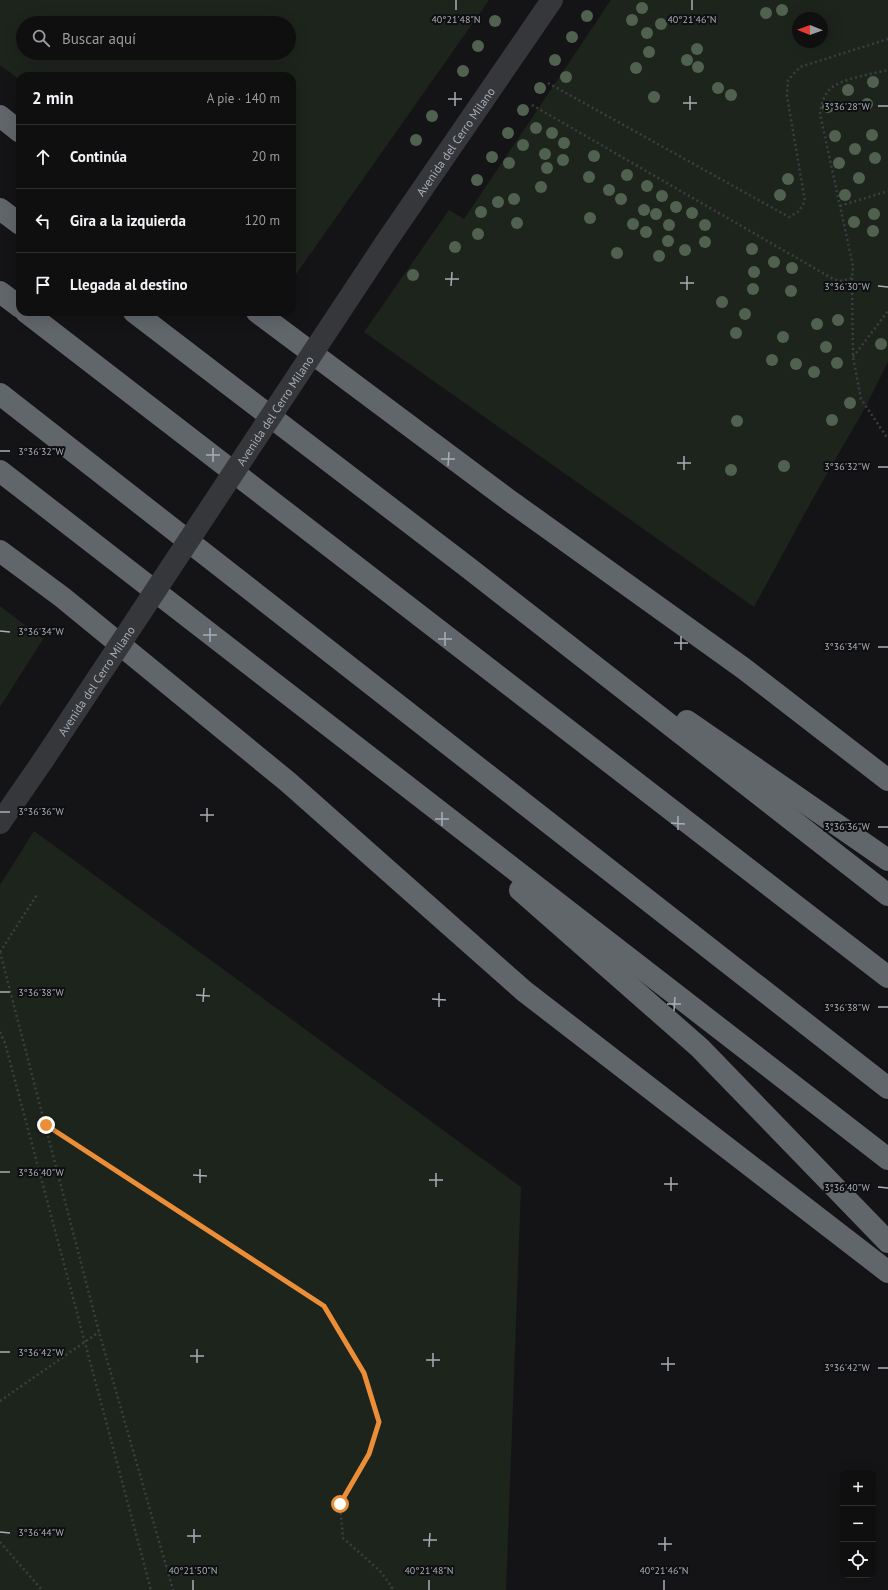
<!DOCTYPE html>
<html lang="es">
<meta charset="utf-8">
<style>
:root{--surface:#0f0f10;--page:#181819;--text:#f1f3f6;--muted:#9b9c9f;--line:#2f2f30}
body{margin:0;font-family:"PT Sans",sans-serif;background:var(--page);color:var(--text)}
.controls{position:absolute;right:12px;bottom:12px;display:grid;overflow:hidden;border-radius:8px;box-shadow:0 4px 16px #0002}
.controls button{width:36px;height:36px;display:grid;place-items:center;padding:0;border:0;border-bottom:1px solid var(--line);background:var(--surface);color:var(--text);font:20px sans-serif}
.compass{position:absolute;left:792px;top:12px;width:36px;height:36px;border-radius:50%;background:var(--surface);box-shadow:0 4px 16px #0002;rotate:271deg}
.stop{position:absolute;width:12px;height:12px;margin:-9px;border:3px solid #eb8e37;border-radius:50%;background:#fff}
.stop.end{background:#eb8e37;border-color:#fff;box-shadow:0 1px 4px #0008}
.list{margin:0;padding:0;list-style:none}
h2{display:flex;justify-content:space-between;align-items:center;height:52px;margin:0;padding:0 16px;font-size:17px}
h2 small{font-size:13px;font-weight:400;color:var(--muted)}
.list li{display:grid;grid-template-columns:26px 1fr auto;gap:12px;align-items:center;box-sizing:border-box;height:64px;padding:0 16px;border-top:1px solid var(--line)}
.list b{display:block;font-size:15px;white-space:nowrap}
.list em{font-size:13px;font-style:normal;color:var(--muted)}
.icon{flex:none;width:22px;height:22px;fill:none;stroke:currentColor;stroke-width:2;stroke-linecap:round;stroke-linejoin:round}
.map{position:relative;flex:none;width:888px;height:1590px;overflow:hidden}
.search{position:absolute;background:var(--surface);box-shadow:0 4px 16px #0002;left:16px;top:16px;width:280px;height:44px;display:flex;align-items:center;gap:10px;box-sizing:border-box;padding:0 14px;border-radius:22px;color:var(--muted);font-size:15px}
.panel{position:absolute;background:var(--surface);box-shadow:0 4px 16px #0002;left:16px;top:72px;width:280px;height:244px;border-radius:12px}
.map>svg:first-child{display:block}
</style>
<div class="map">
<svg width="888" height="1590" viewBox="0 0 888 1590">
<rect width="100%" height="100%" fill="#141416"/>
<g fill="#1d241c" fill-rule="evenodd">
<path d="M0,0H489L292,280V76H20V80L0,65ZM23,23H289V53H23Z"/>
<path d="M611,0H888V362L866,406L816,493L754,607L364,332L449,210L464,219ZM798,18H822V42H798Z"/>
<path d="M0,606L43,639L0,707Z"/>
<path d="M34,831L521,1187L506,1590H0V885Z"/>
</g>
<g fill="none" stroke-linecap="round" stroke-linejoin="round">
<g stroke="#3b3e42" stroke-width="2.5" stroke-dasharray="2 3" stroke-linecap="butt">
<path d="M548,83L789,217L799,211L805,201L787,96L788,80L800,67L888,39"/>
<path d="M532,105L833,279L842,281L852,278L853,266L820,114C821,106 823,97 829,90C839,79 872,74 888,70"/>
<path d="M840,206L888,191"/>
<path d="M852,278L853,357L861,399L888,439"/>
<path d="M853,357L888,311"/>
<path d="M0,952L99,1332L173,1590"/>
<path d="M0,952L38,893"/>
<path d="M0,1032L5,1043L151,1590"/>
<path d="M47,1125L324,1306L364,1373L379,1422L369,1453L340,1504L343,1538L380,1571L392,1587L391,1590"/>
<path d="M0,1401L99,1332"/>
<path d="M0,1542L42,1590"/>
</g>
<g stroke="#35373b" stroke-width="22">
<path id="s1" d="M386,242L552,0"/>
<path d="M0,823L44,759"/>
</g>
<g stroke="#61666b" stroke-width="22">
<path d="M0,116L20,132"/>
<path d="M0,209L20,224"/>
<path d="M0,292L20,307"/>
<path d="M26,312L888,977"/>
<path d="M134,312L470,569L888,895"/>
<path d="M257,312L506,498L743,668L888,780"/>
<path d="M0,394L888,1088"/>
<path d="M0,471L888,1159"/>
<path d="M0,551L62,597L288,782L524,991L888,1272"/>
<path d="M687,721L888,860"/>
<path d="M520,890L700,1048L888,1242"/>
</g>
<path stroke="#35373b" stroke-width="22" id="s2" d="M44,759L386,242"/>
</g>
<g fill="#50614f">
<circle cx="642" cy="8" r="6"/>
<circle cx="782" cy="10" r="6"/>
<circle cx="766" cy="13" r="6"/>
<circle cx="587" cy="16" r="6"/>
<circle cx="632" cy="20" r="6"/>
<circle cx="495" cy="21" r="6"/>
<circle cx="661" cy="24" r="6"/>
<circle cx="647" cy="33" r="6"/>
<circle cx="572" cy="37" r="6"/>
<circle cx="478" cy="46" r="6"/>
<circle cx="697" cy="49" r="6"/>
<circle cx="649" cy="52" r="6"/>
<circle cx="555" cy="60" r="6"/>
<circle cx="687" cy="60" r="6"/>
<circle cx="698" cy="67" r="6"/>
<circle cx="636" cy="68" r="6"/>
<circle cx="463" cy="71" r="6"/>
<circle cx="566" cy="77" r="6"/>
<circle cx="873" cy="82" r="6"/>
<circle cx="540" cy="88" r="6"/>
<circle cx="718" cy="88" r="6"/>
<circle cx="848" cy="90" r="6"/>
<circle cx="731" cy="95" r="6"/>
<circle cx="654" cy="97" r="6"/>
<circle cx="867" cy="104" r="6"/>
<circle cx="828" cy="107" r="6"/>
<circle cx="523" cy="110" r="6"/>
<circle cx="432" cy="116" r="6"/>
<circle cx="536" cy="128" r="6"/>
<circle cx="508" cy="133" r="6"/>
<circle cx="552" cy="133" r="6"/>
<circle cx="872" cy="135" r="6"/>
<circle cx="835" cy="136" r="6"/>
<circle cx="416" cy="140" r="6"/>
<circle cx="564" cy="143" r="6"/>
<circle cx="523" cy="145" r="6"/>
<circle cx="855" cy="149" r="6"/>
<circle cx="545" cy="154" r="6"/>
<circle cx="594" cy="156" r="6"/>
<circle cx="492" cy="157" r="6"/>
<circle cx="875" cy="158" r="6"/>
<circle cx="563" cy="160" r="6"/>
<circle cx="509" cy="163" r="6"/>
<circle cx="839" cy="163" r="6"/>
<circle cx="547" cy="168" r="6"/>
<circle cx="627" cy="175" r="6"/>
<circle cx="589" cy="177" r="6"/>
<circle cx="859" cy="178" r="6"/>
<circle cx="788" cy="179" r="6"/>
<circle cx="477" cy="180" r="6"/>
<circle cx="647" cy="186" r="6"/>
<circle cx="541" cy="187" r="6"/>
<circle cx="609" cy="190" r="6"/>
<circle cx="780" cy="195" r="6"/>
<circle cx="845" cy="195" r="6"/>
<circle cx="662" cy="196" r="6"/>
<circle cx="514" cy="199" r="6"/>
<circle cx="621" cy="199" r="6"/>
<circle cx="498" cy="202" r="6"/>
<circle cx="676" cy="207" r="6"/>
<circle cx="644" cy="210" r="6"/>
<circle cx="481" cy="212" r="6"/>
<circle cx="692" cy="213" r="6"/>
<circle cx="656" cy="214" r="6"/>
<circle cx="874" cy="214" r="6"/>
<circle cx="590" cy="218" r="6"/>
<circle cx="854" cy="222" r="6"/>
<circle cx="517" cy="223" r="6"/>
<circle cx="633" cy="224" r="6"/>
<circle cx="669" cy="225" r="6"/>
<circle cx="705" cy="225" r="6"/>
<circle cx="873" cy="231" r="6"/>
<circle cx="646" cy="232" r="6"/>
<circle cx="478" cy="234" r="6"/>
<circle cx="668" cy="241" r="6"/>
<circle cx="705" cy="242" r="6"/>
<circle cx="455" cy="247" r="6"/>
<circle cx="752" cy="249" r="6"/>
<circle cx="685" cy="250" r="6"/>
<circle cx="617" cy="253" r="6"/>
<circle cx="659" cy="256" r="6"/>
<circle cx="774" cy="262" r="6"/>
<circle cx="792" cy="268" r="6"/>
<circle cx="754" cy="272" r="6"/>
<circle cx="413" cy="275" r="6"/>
<circle cx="753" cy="289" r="6"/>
<circle cx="791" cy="291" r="6"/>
<circle cx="722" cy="302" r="6"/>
<circle cx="745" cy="314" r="6"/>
<circle cx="838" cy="320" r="6"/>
<circle cx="817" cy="324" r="6"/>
<circle cx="736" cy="333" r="6"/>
<circle cx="783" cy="337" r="6"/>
<circle cx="881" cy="344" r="6"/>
<circle cx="826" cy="347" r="6"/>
<circle cx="772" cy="360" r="6"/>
<circle cx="837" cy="363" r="6"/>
<circle cx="796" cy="364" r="6"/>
<circle cx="814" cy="372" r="6"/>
<circle cx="850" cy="403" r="6"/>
<circle cx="832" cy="420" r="6"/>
<circle cx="737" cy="421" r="6"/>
<circle cx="784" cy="466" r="6"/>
<circle cx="731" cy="470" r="6"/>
</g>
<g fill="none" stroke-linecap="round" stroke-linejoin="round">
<path stroke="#eb8e37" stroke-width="5" d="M46,1125L324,1306L364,1373L379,1422L369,1454L340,1504"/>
</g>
<path fill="none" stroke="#a6aeb6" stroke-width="1.5" d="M456,10V0M692,10V0M448,99H462M683,103H697M455,106V92M878,106H888M690,110V96M445,279H459M680,283H694M451,286L452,272M878,286L888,287M687,290V276M0,451H10M206,455H220M441,459H455M213,462V448M677,463H691M448,466L449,452M878,467H888M684,470V456M0,631L10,632M203,635H217M438,639H452M210,642V628M674,643H688M445,646V632M878,647H888M681,650V636M0,812H10M200,815H214M435,819H449M207,822V808M671,823L685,824M442,826V812M878,827H888M678,830V816M0,992H10M196,995L210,996M432,999L446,1000M203,1002L204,988M667,1004H681M439,1007V993M878,1007H888M674,1011L675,997M0,1172H10M193,1175L207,1176M429,1180H443M200,1183V1169M664,1184H678M436,1187V1173M878,1187L888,1188M671,1191V1177M0,1352H10M190,1356H204M426,1360H440M197,1363V1349M661,1364H675M433,1367V1353M878,1368H888M668,1371V1357M0,1532L10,1533M187,1536H201M423,1540H437M194,1543V1529M658,1544H672M429,1547L430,1533M665,1551V1537M193,1590V1580M429,1590V1580M664,1590V1580"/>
<g text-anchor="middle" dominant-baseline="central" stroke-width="4" stroke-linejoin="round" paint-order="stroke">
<g font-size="12" fill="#a6aeb6" stroke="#0f0f11">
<text stroke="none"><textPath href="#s1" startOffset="122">Avenida del Cerro Milano</textPath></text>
<text stroke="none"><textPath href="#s2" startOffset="418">Avenida del Cerro Milano</textPath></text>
<text stroke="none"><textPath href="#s2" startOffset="94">Avenida del Cerro Milano</textPath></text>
</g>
</g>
<g font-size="10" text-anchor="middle" fill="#a6aeb6" stroke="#0f0f11" stroke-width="4" stroke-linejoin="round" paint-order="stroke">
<text x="456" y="23">40°21'48"N</text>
<text x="692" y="23">40°21'46"N</text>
<text x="847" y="110">3°36'28"W</text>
<text x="847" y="290">3°36'30"W</text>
<text x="41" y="455">3°36'32"W</text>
<text x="847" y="470">3°36'32"W</text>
<text x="41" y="635">3°36'34"W</text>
<text x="847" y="650">3°36'34"W</text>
<text x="41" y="815">3°36'36"W</text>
<text x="847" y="830">3°36'36"W</text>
<text x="41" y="996">3°36'38"W</text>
<text x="847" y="1011">3°36'38"W</text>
<text x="41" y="1176">3°36'40"W</text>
<text x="847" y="1191">3°36'40"W</text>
<text x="41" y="1356">3°36'42"W</text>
<text x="847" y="1371">3°36'42"W</text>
<text x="41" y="1536">3°36'44"W</text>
<text x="193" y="1574">40°21'50"N</text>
<text x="429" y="1574">40°21'48"N</text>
<text x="664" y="1574">40°21'46"N</text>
</g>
</svg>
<div class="controls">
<button>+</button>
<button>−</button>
<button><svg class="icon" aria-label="locate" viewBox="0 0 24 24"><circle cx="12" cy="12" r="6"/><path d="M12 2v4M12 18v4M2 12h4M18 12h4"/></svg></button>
</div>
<svg class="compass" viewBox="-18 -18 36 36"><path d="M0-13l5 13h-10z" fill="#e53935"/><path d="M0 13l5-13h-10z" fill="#9b9c9f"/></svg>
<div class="stop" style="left:340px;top:1504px"></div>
<div class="stop end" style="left:46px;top:1125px"></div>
<div class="search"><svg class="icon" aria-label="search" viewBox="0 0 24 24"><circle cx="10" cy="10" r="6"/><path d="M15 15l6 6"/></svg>Buscar aquí</div>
<section class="panel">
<h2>2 min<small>A pie · 140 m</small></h2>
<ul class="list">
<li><svg class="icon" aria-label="ahead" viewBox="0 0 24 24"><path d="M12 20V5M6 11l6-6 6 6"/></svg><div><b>Continúa</b></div><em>20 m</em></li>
<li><svg class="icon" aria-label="left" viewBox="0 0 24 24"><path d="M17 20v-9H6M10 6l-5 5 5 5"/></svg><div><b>Gira a la izquierda</b></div><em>120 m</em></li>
<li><svg class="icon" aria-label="arrive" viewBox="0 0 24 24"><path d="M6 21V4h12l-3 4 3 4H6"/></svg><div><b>Llegada al destino</b></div></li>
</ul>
</section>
</div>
